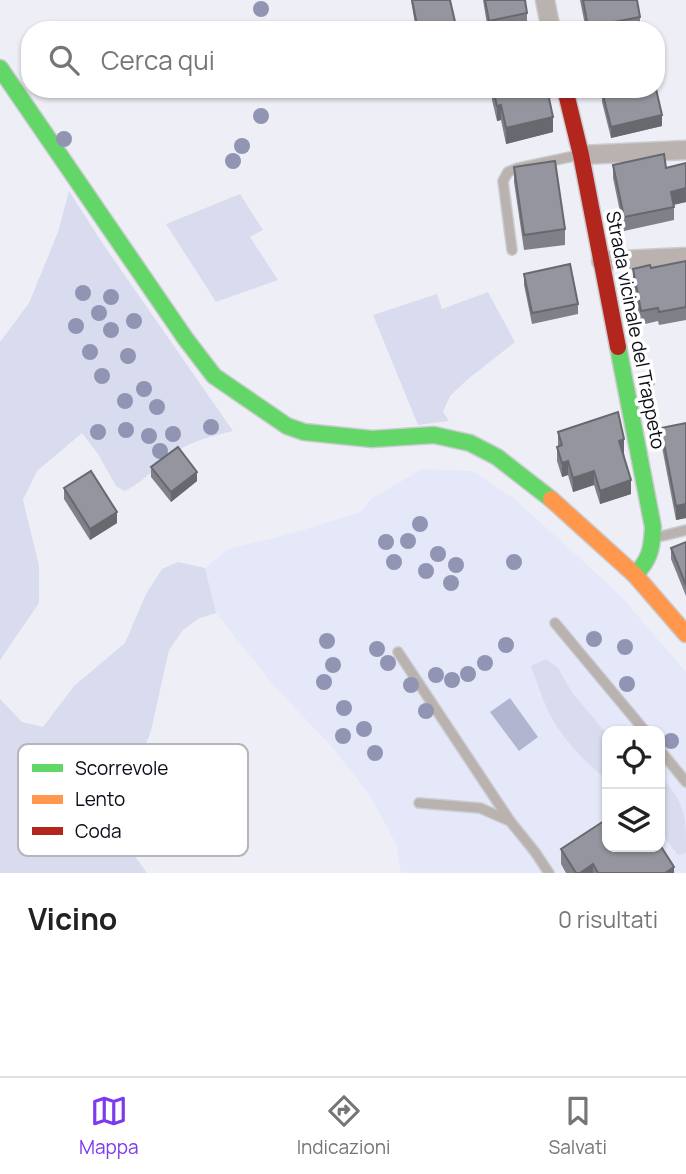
<!DOCTYPE html>
<html lang="it">
<style>
:root{--surface:#fff;--page:#f6f6f6;--text:#222;--muted:#767676;--line:#e0e0e0;--accent:#7c3aed}
body{margin:0;font-family:Manrope,sans-serif;background:var(--page);color:var(--text)}
.controls{position:absolute;right:21px;bottom:21px;display:grid;overflow:hidden;border-radius:14px;box-shadow:0 2px 5px #0004}
.controls button{width:63px;height:63px;display:grid;place-items:center;padding:0;border:0;border-bottom:2px solid var(--line);background:var(--surface);color:var(--text);font:35px sans-serif}
.list{margin:0;padding:0;list-style:none}
h2{display:flex;justify-content:space-between;align-items:center;height:91px;margin:0;padding:0 28px;font-size:30px}
h2 small{font-size:23px;font-weight:400;color:var(--muted)}
.icon{flex:none;width:38px;height:38px;fill:none;stroke:currentColor;stroke-width:2;stroke-linecap:round;stroke-linejoin:round}
.map{position:relative;flex:none;width:686px;height:873px;overflow:hidden}
.search{position:absolute;background:var(--surface);box-shadow:0 2px 5px #0004;left:21px;right:21px;top:21px;height:77px;display:flex;align-items:center;gap:18px;box-sizing:border-box;padding:0 24px;border-radius:28px;color:var(--muted);font-size:26px}
.sheet{height:203px;background:var(--surface)}
nav{display:flex;justify-content:space-around;align-items:center;box-sizing:border-box;height:98px;border-top:2px solid var(--line);background:var(--surface);font-size:19px;color:var(--muted)}
nav a{display:grid;justify-items:center;gap:4px}
nav .on{color:var(--accent)}
.map>svg:first-child{display:block}
</style>
<div class="map">
<svg width="686" height="873" viewBox="0 0 686 873">
<rect width="100%" height="100%" fill="#eeeff6"/>
<path fill="#e5e8f9" fill-rule="evenodd" d="M422,469L473,471L517,501L620,595L686,672V873H401L396,844L370,796L332,747L274,686L216,613L205,568L228,549L286,535L361,512L371,499ZM607,731H660V847H607Z"/>
<g fill="#d9dcee">
<path d="M69,191L103,244L233,431C217,435 199,439 184,447C163,459 147,480 125,491L116,486L98,454L82,433L37,471L23,500L39,566V603L0,660V342L29,303L58,232Z"/>
<path d="M240,194L263,230L250,237L278,280L216,302L166,224Z"/>
<path d="M488,292L515,342L468,379L450,396L443,412L449,421L418,425L373,315L437,294L442,309Z"/>
<path d="M178,562L205,568L216,613L198,619L183,630L169,650L151,731L136,770L126,806L130,849L147,873H0V699L22,722L43,727L74,686L125,643L146,594L162,569Z"/>
<path d="M546,659L558,668L573,694L607,734V780C585,762 563,740 549,713C542,698 537,682 531,666Z"/>
<path d="M660,776C686,804 686,816 686,853L678,855L660,831Z"/>
</g>
<path fill="#b1b5d0" d="M510,698L538,737L519,751L490,712Z"/>
<g fill="none" stroke-linecap="round" stroke-linejoin="round">
<g stroke="#caccd1" stroke-width="12">
<g id="lane">
<path d="M512,250L503,181L508,172L518,168L579,155"/>
<path d="M654,538L686,530"/>
<path d="M555,623L645,731"/>
<path d="M398,652L510,821"/>
<path d="M660,750L686,782"/>
<path d="M419,803L480,808L510,821L535,852L549,873"/>
</g>
</g>
<g stroke="#caccd1" stroke-width="21">
<g id="street">
<path d="M545,0L551,30"/>
<path d="M581,155L686,150"/>
<path d="M601,261L686,257"/>
</g>
</g>
<g stroke="#caccd1" stroke-width="19">
<g id="fast">
<path d="M0,68L185,338L214,376L287,426L304,432L372,439L434,435L470,443L497,457L551,499"/>
<path d="M618,347L653,527C652,549 650,559 635,575"/>
</g>
</g>
<g stroke="#caccd1" stroke-width="19">
<path id="slow" d="M551,499L635,575L686,634"/>
</g>
<g stroke="#caccd1" stroke-width="19">
<path id="jam" d="M565,89L581,155L618,347"/>
</g>
<use href="#lane" stroke="#b9b2ae" stroke-width="9"/>
<use href="#street" stroke="#b9b2ae" stroke-width="18"/>
<use href="#fast" stroke="#63d668" stroke-width="16"/>
<use href="#slow" stroke="#ff974d" stroke-width="16"/>
<use href="#jam" stroke="#b3261e" stroke-width="16"/>
</g>
<g fill="#9194b2">
<circle cx="261" cy="9" r="8"/>
<circle cx="261" cy="116" r="8"/>
<circle cx="64" cy="139" r="8"/>
<circle cx="242" cy="146" r="8"/>
<circle cx="233" cy="161" r="8"/>
<circle cx="83" cy="293" r="8"/>
<circle cx="111" cy="297" r="8"/>
<circle cx="99" cy="313" r="8"/>
<circle cx="134" cy="321" r="8"/>
<circle cx="76" cy="326" r="8"/>
<circle cx="111" cy="330" r="8"/>
<circle cx="90" cy="352" r="8"/>
<circle cx="128" cy="356" r="8"/>
<circle cx="640" cy="357" r="8"/>
<circle cx="102" cy="376" r="8"/>
<circle cx="647" cy="382" r="8"/>
<circle cx="144" cy="389" r="8"/>
<circle cx="125" cy="401" r="8"/>
<circle cx="157" cy="407" r="8"/>
<circle cx="211" cy="427" r="8"/>
<circle cx="126" cy="430" r="8"/>
<circle cx="98" cy="432" r="8"/>
<circle cx="173" cy="434" r="8"/>
<circle cx="149" cy="436" r="8"/>
<circle cx="160" cy="451" r="8"/>
<circle cx="420" cy="524" r="8"/>
<circle cx="408" cy="541" r="8"/>
<circle cx="386" cy="542" r="8"/>
<circle cx="438" cy="554" r="8"/>
<circle cx="394" cy="562" r="8"/>
<circle cx="514" cy="562" r="8"/>
<circle cx="456" cy="565" r="8"/>
<circle cx="426" cy="571" r="8"/>
<circle cx="451" cy="583" r="8"/>
<circle cx="594" cy="639" r="8"/>
<circle cx="327" cy="641" r="8"/>
<circle cx="506" cy="645" r="8"/>
<circle cx="625" cy="647" r="8"/>
<circle cx="377" cy="649" r="8"/>
<circle cx="388" cy="663" r="8"/>
<circle cx="485" cy="663" r="8"/>
<circle cx="333" cy="665" r="8"/>
<circle cx="468" cy="674" r="8"/>
<circle cx="436" cy="675" r="8"/>
<circle cx="452" cy="680" r="8"/>
<circle cx="324" cy="682" r="8"/>
<circle cx="627" cy="684" r="8"/>
<circle cx="411" cy="685" r="8"/>
<circle cx="344" cy="708" r="8"/>
<circle cx="426" cy="711" r="8"/>
<circle cx="364" cy="729" r="8"/>
<circle cx="343" cy="736" r="8"/>
<circle cx="671" cy="741" r="8"/>
<circle cx="375" cy="753" r="8"/>
</g>
<g fill="#7f8088">
<path d="M411,0H450L456,30H416Z"/>
<path d="M483,0H525L527,13V24L496,30H488Z"/>
<path d="M580,0H637L640,17V30H586Z"/>
<path d="M492,89H547L553,132L506,144L501,120L497,121L492,100Z"/>
<path d="M602,91L662,126L611,138L602,102Z"/>
<path d="M686,163V202L674,205V220L624,231L613,178V165L666,168Z"/>
<path d="M514,167L565,229V245L524,250L514,182Z"/>
<path d="M686,261V320L659,325L658,321L641,325L633,282V269L651,268Z"/>
<path d="M524,274L578,304V314L532,324L524,285Z"/>
<path d="M686,423V518L676,520L661,442V428Z"/>
<path d="M558,432L624,453L631,494L600,504L594,485L573,492L568,475L562,477L557,461V447L558,446Z"/>
<path d="M151,467L197,481L171,502L151,477Z"/>
<path d="M64,488L117,523L90,540L64,499Z"/>
<path d="M686,542V596L671,559V548Z"/>
<path d="M561,849L674,873H566L561,864Z"/>
</g>
<g fill="#68686f">
<path d="M501,105V120L497,121V106Z"/>
<path d="M662,115V126L611,138V127Z"/>
<path d="M553,117V132L506,144V128Z"/>
<path d="M686,188V202L671,205V192Z"/>
<path d="M624,439V453L619,455V441Z"/>
<path d="M568,461V475L562,477V463Z"/>
<path d="M594,471V485L573,492V478Z"/>
<path d="M197,472V481L171,502V492Z"/>
<path d="M631,480V494L600,504V491Z"/>
<path d="M686,504V518L676,520V506Z"/>
<path d="M117,512V523L90,540V529Z"/>
<path d="M593,864V873H580Z"/>
<path d="M674,867V873H665Z"/>
</g>
<g fill="#94959e" stroke="#68686f" stroke-width="2">
<path d="M412,0H450L456,26L437,30H418Z"/>
<path d="M485,0H525L527,13L489,21Z"/>
<path d="M583,0H637L640,17L588,27Z"/>
<path d="M493,89H547L553,117L506,128L501,105L497,106Z"/>
<path d="M610,89H656L662,115L611,127L602,91Z"/>
<path d="M664,154L666,168L686,163V188L671,192L674,207L624,217L613,165Z"/>
<path d="M555,161L565,229L524,235L514,167Z"/>
<path d="M686,261V307L659,312L658,308L641,311L633,269L650,265L651,268Z"/>
<path d="M570,264L578,304L532,313L524,274Z"/>
<path d="M618,412L624,439L619,441L631,480L600,491L594,471L573,478L568,461L562,463L557,447L562,445L558,432Z"/>
<path d="M686,423V504L676,506L661,428Z"/>
<path d="M178,447L197,472L171,492L151,467Z"/>
<path d="M91,471L117,512L90,529L64,488Z"/>
<path d="M686,542V585L671,548Z"/>
<path d="M607,819V847H660V845L674,867L665,873H598L593,864L580,873H576L561,849Z"/>
</g>
<g text-anchor="middle" dominant-baseline="central" stroke-width="7" stroke-linejoin="round" paint-order="stroke">
<g font-size="19" fill="#0a0c17" stroke="#fff">
<text transform="translate(636 330) rotate(79)">Strada vicinale del Trappeto</text>
</g>
</g>
<rect x="18" y="744" width="230" height="112" rx="10" fill="#fff" stroke="#b6b6b9" stroke-width="2"/>
<rect x="32" y="764" width="31" height="8" fill="#63d668"/>
<rect x="32" y="795" width="31" height="9" fill="#ff974d"/>
<rect x="32" y="827" width="31" height="8" fill="#b3261e"/>
<g font-size="19" fill="#0a0c17">
<text x="75" y="775">Scorrevole</text>
<text x="75" y="806">Lento</text>
<text x="75" y="838">Coda</text>
</g>
</svg>
<div class="controls">
<button><svg class="icon" aria-label="locate" viewBox="0 0 24 24"><circle cx="12" cy="12" r="6"/><path d="M12 2v4M12 18v4M2 12h4M18 12h4"/></svg></button>
<button><svg class="icon" aria-label="layers" viewBox="0 0 24 24"><path d="M12 4l9 5-9 5-9-5zM3 14l9 5 9-5"/></svg></button>
</div>
<div class="search"><svg class="icon" aria-label="search" viewBox="0 0 24 24"><circle cx="10" cy="10" r="6"/><path d="M15 15l6 6"/></svg>Cerca qui</div>
</div>
<section class="sheet">
<h2>Vicino<small>0 risultati</small></h2>
<ul class="list">
</ul>
</section>
<nav>
<a class="on"><svg class="icon" aria-label="map" viewBox="0 0 24 24"><path d="M3 6l6-2 6 2 6-2v14l-6 2-6-2-6 2zM9 4v14M15 6v14"/></svg>Mappa</a>
<a><svg class="icon" aria-label="directions" viewBox="0 0 24 24"><path d="M12 3l9 9-9 9-9-9zM9 14v-3h6M13 9l2 2-2 2"/></svg>Indicazioni</a>
<a><svg class="icon" aria-label="saved" viewBox="0 0 24 24"><path d="M7 4h10v16l-5-4-5 4z"/></svg>Salvati</a>
</nav>
